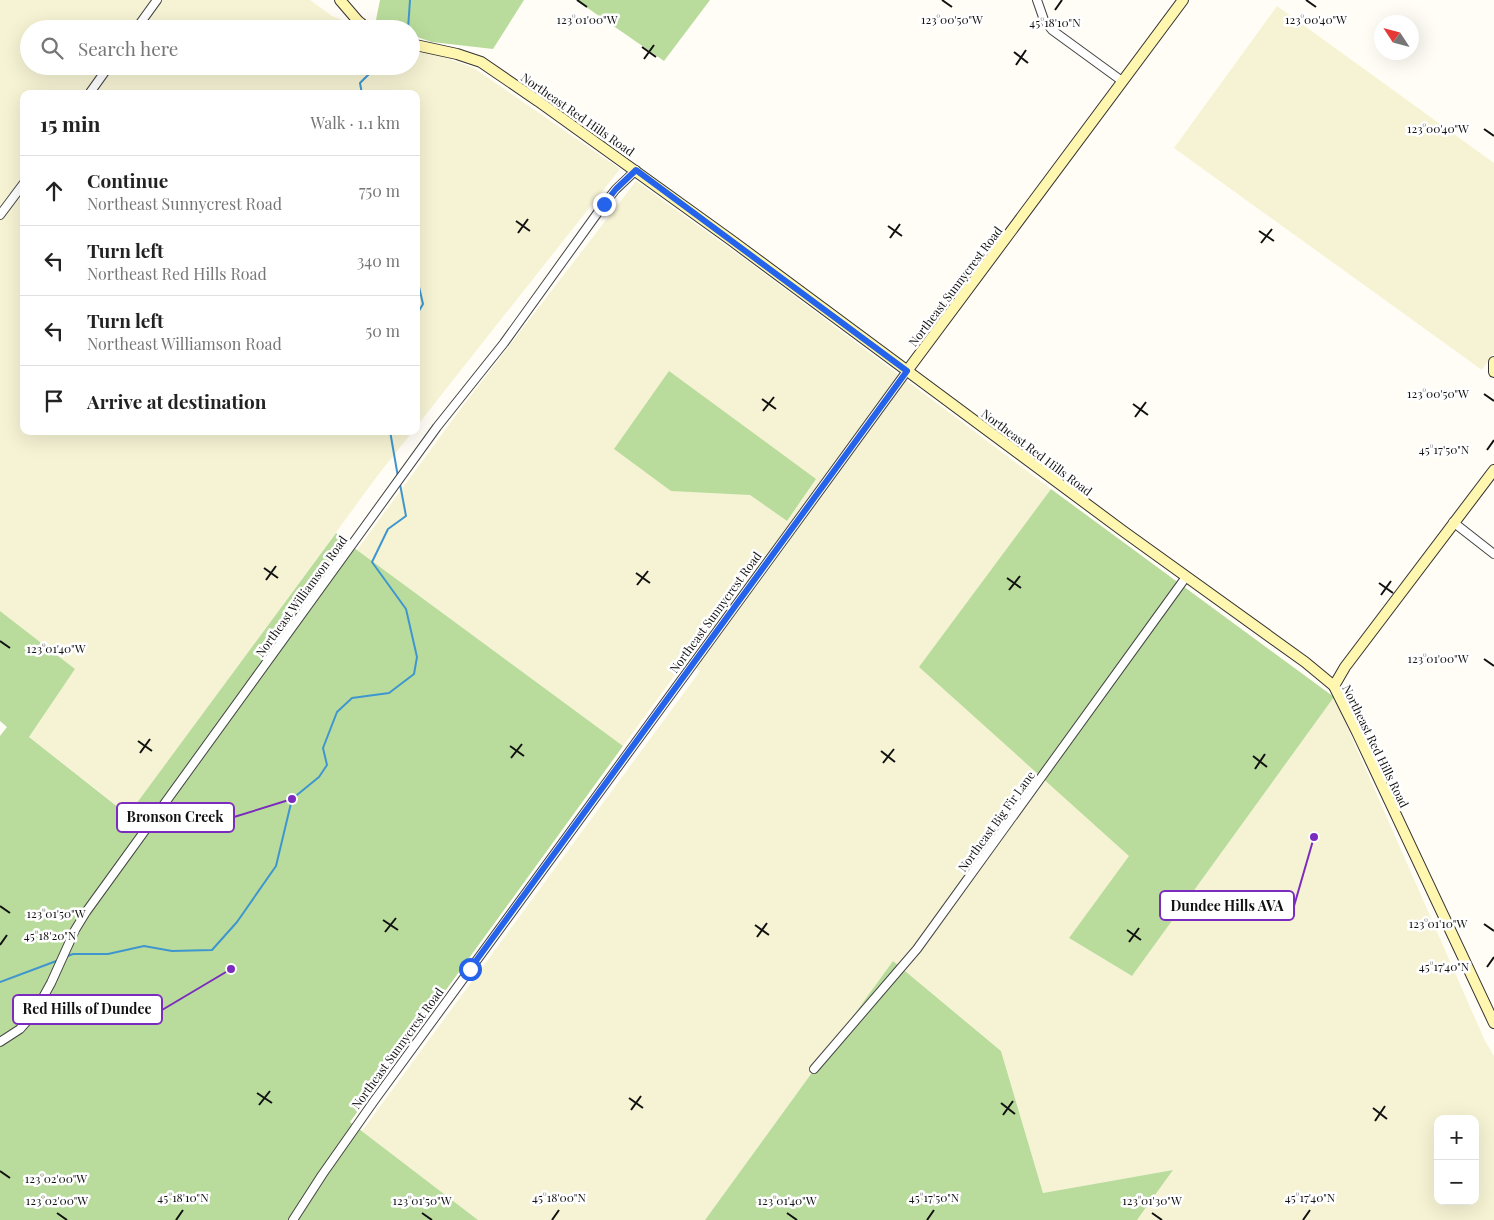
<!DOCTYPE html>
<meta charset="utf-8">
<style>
:root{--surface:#fff;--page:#f6f6f6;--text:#222;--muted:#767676;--line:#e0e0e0}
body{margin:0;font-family:"Playfair Display",serif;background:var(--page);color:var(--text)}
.controls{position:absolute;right:15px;bottom:15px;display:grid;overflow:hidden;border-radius:10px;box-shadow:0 5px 20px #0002}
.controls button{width:45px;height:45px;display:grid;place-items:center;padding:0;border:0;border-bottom:1px solid var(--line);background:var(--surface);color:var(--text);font:25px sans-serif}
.compass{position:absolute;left:1374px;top:15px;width:45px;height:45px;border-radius:50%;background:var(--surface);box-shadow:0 5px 20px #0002;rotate:306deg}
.stop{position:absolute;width:15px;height:15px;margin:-11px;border:4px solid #2563eb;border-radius:50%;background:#fff}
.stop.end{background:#2563eb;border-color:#fff;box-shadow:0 1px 5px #0008}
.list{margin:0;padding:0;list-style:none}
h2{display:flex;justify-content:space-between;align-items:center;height:65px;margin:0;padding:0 20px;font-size:21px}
h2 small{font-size:16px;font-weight:400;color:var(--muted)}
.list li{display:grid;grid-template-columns:32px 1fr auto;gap:15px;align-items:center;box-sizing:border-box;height:70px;padding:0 20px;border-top:1px solid var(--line)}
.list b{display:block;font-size:19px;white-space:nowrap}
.list p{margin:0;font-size:16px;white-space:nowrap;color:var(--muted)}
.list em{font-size:16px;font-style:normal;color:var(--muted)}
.icon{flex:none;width:28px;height:28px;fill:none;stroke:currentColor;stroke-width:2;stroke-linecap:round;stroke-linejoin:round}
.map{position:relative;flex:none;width:1494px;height:1220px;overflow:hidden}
.search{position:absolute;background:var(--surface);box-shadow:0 5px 20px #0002;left:20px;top:20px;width:400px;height:55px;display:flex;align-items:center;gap:12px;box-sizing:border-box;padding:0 18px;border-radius:28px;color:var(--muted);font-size:19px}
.panel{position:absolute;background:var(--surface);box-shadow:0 5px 20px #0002;left:20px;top:90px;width:400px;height:345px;border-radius:10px}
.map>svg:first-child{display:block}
</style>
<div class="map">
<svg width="1494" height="1220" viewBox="0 0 1494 1220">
<rect width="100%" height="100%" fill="#fffdf5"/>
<g fill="#f6f3d4" fill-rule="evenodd">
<path d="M0,0H310L332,16L367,29H29V66H411V45L474,68L620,169L416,427V94H24V431H413L378,475L129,815L29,737L75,669L0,611Z"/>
<path d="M1277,6L1494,163V353L1482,370L1174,148Z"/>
<path d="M636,181L750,263L1051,489L920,667L1130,856L1069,938L1132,976L1334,697L1485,1041L1494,1056V1220H1137L1173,1170L1043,1193L1001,1051L893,961L705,1220H478L362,1131L700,671L686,660L623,746L357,550L462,407ZM816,479L787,521L750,495ZM1438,1119H1475V1201H1438Z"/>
</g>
<g fill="#b9dc9c">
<path d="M380,0H524L493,49L432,42L411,35V29H391L376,20Z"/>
<path d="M576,0H710L664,61Z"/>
<path d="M669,371L816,479L787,521L750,495L671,491L614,449Z"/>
<path d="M1051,489L1334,697L1132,976L1069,938L1129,856L919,667Z"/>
<path d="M336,533L357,550L623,746L350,1122L478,1220H0V736L7,727L0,721V611L75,669L29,737L128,815Z"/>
<path d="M893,961L1001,1051L1043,1193L1173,1170L1137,1220H705Z"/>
</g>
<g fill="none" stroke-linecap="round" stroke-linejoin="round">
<g stroke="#3f96cf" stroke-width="2">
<path d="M408,29L410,0"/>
<path d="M362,94L360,83L377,66"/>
<path d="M416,274L423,304L416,316"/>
<path d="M390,431L398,477"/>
<path d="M65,957L73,954H108L144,946L172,951L212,950L237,922L276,866L292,799L319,777L327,765L323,748L337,712L352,698L389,693L414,674L417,657L406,609L372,562L388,529L406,516L400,484"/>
<path d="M0,982L59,960"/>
</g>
<g stroke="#444" stroke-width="10">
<g id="street">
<path d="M1037,0L1044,20L1052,30L1122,81"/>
<path d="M136,29L157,0"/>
<path d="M89,94L109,66"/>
<path d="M0,215L24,183"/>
<path d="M1453,522L1494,554"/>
<path d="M0,1042L20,1029L35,1012L51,983L75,930L86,912L437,427L504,343L604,204L616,189L636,170"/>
<path d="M814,1069L917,949L1186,577"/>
<path d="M293,1220L322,1175L374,1101L907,371"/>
</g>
</g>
<g stroke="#333" stroke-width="12">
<g id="secondary">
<path d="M340,0L358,21L368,29"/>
<path d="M411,44L457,54L481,62L538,101L731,240L1123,531L1305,662L1334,686L1357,732L1494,1023"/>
<path d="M1494,362V372"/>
<path d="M907,371L1183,0"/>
<path d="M1334,686L1345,667L1494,470"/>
</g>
</g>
<use href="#street" stroke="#fff" stroke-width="8"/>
<use href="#secondary" stroke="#fff6b0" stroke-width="10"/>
</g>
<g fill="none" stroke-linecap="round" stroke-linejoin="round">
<path stroke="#2563eb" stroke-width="6" d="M470,969L907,371L636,170L616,189L604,204"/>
</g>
<path fill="none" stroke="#111" stroke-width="2" d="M577,0L587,7M942,0L952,7M1306,0L1316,7M1055,10L1062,0M642,47L656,57M1014,52L1028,63M644,59L654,45M1016,65L1026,50M1484,129L1494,136M516,221L530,231M888,226L902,236M1259,231L1274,241M518,233L528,219M890,238L900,224M1261,243L1272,229M1484,394L1494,401M762,399L776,409M1133,404L1148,415M763,411L774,397M1135,417L1146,402M1487,450L1494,440M264,568L278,578M636,573L650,583M1007,578L1021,588M266,580L276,566M1379,583L1393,593M637,585L648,571M1009,590L1020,576M1381,595L1391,581M0,641L10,648M1484,659L1494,666M138,741L152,751M510,746L524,756M881,751L895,762M140,753L150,739M1253,756L1267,767M511,758L522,744M883,763L894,749M1255,769L1265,754M0,906L10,913M383,920L398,930M1484,924L1494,931M755,925L769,935M1127,930L1141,940M385,932L396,918M757,937L767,923M1129,942L1139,928M0,945L7,935M1487,967L1494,957M257,1093L272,1103M629,1098L643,1108M1001,1103L1015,1114M259,1105L270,1091M1373,1108L1387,1119M631,1110L641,1096M1003,1115L1013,1101M1375,1121L1385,1106M0,1171L10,1178M57,1213L67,1220M422,1213L432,1220M787,1213L797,1220M1152,1213L1162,1220M176,1220L183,1210M552,1220L559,1210M927,1220L934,1210M1303,1220L1310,1210"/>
<g text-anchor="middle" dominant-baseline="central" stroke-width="5" stroke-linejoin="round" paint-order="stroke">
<g font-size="12" fill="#111" stroke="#fff">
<text transform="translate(578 114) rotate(35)">Northeast Red Hills Road</text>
<text transform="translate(955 286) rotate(-53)">Northeast Sunnycrest Road</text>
<text transform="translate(1037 452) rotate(37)">Northeast Red Hills Road</text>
<text transform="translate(301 596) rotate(-54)">Northeast Williamson Road</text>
<text transform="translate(715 612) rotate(-54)">Northeast Sunnycrest Road</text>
<text transform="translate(1376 746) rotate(64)">Northeast Red Hills Road</text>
<text transform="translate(996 821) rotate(-54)">Northeast Big Fir Lane</text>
<text transform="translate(397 1048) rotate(-54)">Northeast Sunnycrest Road</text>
</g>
</g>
<g font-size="12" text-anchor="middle" fill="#111" stroke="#fff" stroke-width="5" stroke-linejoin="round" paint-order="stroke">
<text x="587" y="24">123°01'00"W</text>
<text x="1316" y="24">123°00'40"W</text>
<text x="952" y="24">123°00'50"W</text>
<text x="1055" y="27">45°18'10"N</text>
<text x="1438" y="133">123°00'40"W</text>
<text x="1438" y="398">123°00'50"W</text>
<text x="1444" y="454">45°17'50"N</text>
<text x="56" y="653">123°01'40"W</text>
<text x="1438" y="663">123°01'00"W</text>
<text x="56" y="918">123°01'50"W</text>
<text x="1438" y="928">123°01'10"W</text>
<text x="50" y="940">45°18'20"N</text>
<text x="1444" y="971">45°17'40"N</text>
<text x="56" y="1183">123°02'00"W</text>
<text x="183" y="1202">45°18'10"N</text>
<text x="559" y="1202">45°18'00"N</text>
<text x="934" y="1202">45°17'50"N</text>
<text x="1310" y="1202">45°17'40"N</text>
<text x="57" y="1205">123°02'00"W</text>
<text x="422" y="1205">123°01'50"W</text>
<text x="787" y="1205">123°01'40"W</text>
<text x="1152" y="1205">123°01'30"W</text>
</g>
<path fill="none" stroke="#7b2cbf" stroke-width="2" d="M292 799L234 817M1314 837L1294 906M231 969L162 1010"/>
<g fill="#7b2cbf" stroke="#fff" stroke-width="2">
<circle cx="292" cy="799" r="5"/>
<circle cx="1314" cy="837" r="5"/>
<circle cx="231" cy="969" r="5"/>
</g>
<g fill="#fff" stroke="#7b2cbf" stroke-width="2">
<rect x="117" y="803" width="117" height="29" rx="5"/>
<rect x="1160" y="891" width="134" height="29" rx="5"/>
<rect x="13" y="995" width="149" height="29" rx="5"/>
</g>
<g font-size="14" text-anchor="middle" font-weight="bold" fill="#111">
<text x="175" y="822">Bronson Creek</text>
<text x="1227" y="911">Dundee Hills AVA</text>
<text x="87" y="1014">Red Hills of Dundee</text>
</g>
</svg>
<div class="controls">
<button>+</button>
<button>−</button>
</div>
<svg class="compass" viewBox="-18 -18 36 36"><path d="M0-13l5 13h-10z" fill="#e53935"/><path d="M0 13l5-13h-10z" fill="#767676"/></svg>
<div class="stop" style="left:470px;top:969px"></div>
<div class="stop end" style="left:604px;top:204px"></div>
<div class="search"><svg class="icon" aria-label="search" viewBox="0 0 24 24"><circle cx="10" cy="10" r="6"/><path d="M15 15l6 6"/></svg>Search here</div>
<section class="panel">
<h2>15 min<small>Walk · 1.1 km</small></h2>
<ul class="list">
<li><svg class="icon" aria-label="ahead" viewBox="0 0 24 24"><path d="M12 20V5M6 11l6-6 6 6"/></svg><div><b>Continue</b><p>Northeast Sunnycrest Road</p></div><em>750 m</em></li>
<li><svg class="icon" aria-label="left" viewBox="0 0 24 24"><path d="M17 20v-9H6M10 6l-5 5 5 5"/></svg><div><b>Turn left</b><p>Northeast Red Hills Road</p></div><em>340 m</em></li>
<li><svg class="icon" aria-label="left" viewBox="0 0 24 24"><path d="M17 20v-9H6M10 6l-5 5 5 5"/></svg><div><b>Turn left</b><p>Northeast Williamson Road</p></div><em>50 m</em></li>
<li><svg class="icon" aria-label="arrive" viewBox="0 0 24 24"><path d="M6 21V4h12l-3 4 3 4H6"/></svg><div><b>Arrive at destination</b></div></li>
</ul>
</section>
</div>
